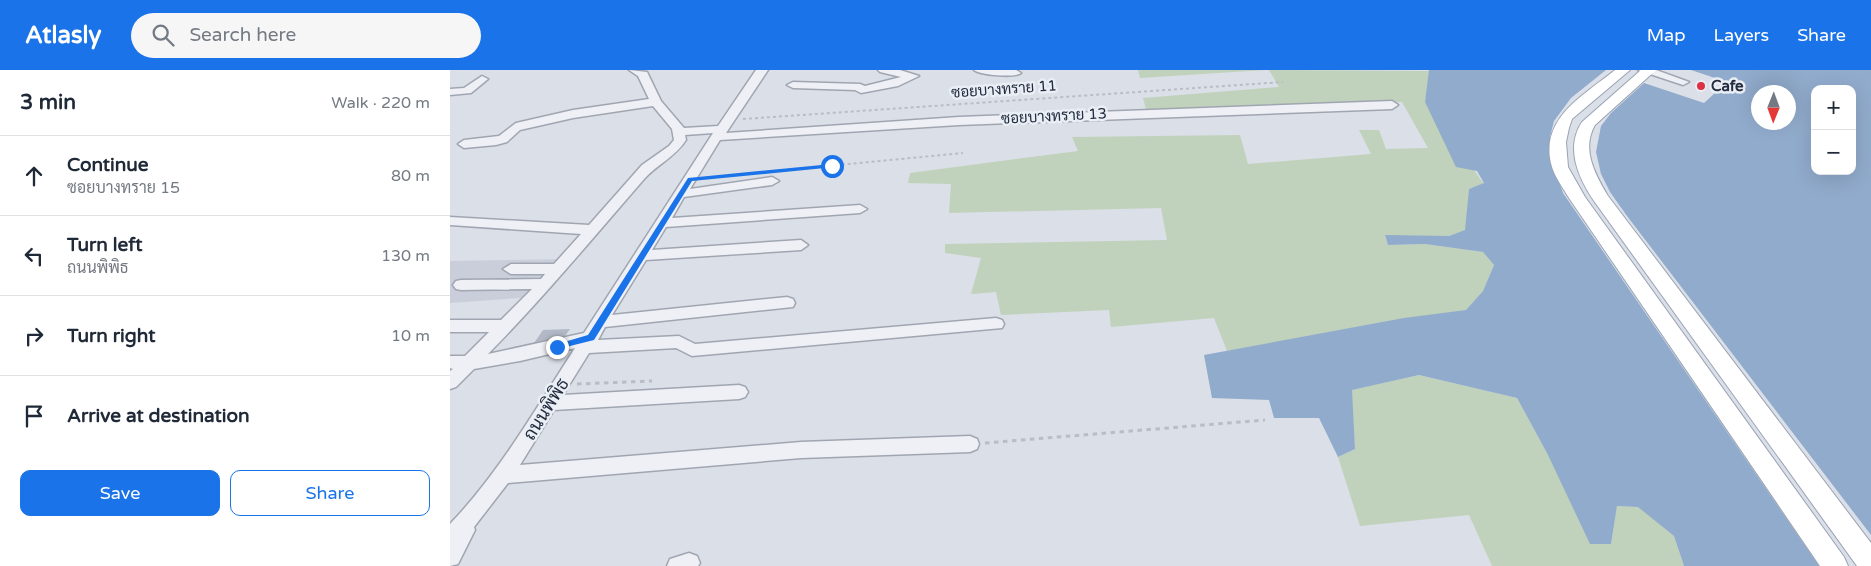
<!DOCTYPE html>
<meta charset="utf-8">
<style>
:root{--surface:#fff;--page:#f6f6f7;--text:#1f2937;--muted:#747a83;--line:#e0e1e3;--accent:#1a73e8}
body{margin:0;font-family:"Varela Round",Sarabun,sans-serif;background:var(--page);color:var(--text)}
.controls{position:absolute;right:15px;top:15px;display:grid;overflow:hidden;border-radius:10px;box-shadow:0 5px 20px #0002}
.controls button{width:45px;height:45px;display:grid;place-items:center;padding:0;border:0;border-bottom:1px solid var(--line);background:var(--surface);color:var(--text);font:25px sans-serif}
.compass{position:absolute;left:1301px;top:15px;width:45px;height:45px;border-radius:50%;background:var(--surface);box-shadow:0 5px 20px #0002;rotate:181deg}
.stop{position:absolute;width:15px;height:15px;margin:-11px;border:4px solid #1a73e8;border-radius:50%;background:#fff}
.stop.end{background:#1a73e8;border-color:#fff;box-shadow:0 1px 5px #0008}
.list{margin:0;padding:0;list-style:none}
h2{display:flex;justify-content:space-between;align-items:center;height:65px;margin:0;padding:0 20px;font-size:21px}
h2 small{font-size:16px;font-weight:400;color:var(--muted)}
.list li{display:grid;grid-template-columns:32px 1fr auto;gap:15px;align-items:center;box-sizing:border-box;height:80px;padding:0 20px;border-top:1px solid var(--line)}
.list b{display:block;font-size:19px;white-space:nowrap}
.list p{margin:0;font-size:16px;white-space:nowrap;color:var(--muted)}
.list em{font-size:16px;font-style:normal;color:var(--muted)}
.actions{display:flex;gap:10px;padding:15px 20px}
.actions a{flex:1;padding:11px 0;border:1px solid var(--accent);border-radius:10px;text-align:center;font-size:18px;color:var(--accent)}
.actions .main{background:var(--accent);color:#fff}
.icon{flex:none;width:28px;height:28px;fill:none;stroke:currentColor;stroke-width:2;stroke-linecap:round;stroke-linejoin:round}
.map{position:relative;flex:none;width:1421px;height:496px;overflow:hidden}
header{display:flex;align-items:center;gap:30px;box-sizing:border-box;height:70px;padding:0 25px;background:var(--accent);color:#fff}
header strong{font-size:24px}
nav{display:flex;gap:28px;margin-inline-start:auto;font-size:18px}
.search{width:350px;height:45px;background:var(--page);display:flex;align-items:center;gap:12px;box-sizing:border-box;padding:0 18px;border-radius:28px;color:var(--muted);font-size:19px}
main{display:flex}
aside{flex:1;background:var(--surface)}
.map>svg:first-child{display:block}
</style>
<header>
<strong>Atlasly</strong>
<div class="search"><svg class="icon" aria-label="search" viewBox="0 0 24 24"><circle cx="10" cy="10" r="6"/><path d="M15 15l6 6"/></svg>Search here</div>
<nav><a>Map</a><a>Layers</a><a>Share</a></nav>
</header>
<main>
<aside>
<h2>3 min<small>Walk · 220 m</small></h2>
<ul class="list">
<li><svg class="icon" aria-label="ahead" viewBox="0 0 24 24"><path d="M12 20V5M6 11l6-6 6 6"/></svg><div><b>Continue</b><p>ซอยบางทราย 15</p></div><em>80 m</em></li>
<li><svg class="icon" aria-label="left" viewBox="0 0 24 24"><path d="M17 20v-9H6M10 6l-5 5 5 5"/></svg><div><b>Turn left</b><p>ถนนพิพิธ</p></div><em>130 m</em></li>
<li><svg class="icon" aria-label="right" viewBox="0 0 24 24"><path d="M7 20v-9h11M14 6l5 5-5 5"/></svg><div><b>Turn right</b></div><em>10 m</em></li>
<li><svg class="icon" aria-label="arrive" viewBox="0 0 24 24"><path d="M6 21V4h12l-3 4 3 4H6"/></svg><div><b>Arrive at destination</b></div></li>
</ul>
<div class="actions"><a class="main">Save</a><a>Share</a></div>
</aside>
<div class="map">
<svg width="1421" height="496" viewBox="0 0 1421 496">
<rect width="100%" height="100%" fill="#dbdfe7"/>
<path fill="#c9ceda" d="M118,189L84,227L0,233V191Z"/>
<g fill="#c0d2bb">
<path d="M688,0H815L690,8Z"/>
<path d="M819,0L981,1L975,32L1034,114L1019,119L1016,160L999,166H935L938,175L975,174L1033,182L1044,195L1033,221L1016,240L777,281L764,248L661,257L659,240L551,245L546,222L521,224L531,188L495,183V174L717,170L711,138L499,143L501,114L458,113L460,103L628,81L622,67L790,65L798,94L921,84L909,60H929L936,79L978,78L952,32L696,39L693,28L829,17Z"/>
<path d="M969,305L1067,328L1098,385L1161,474L1167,436L1189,437L1224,466L1234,496H1042L1019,445L910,456L888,387L905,379L901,320Z"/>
</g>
<path fill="#91abcc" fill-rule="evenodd" d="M979,0H1421V496H1234L1224,466L1188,437L1167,436L1161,474H1140L1098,385L1067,328L969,305L902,320L905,379L888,387L869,348H824L819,330L762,328L754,285L954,248L1016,240L1033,221L1044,195L1033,182L975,174L938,175L935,165L999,166L1015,160L1019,119L1034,113L1027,101L1006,97L975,32ZM1365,19H1402V101H1365ZM1308,22H1338V52H1308Z"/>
<path fill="#dbdfe7" d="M1156,0H1241L1277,12L1254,33L1194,13L1161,43L1151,56L1146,82L1151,104L1160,122L1177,146L1421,465V496H1369L1113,123L1100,86V67L1104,51L1121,28Z"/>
<path fill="#b2b8c5" d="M120,259L109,275L82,276L93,260Z"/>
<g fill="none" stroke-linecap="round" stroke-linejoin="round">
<g stroke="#a0a6b1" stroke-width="3">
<g id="minor">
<path d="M179,0L197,2L211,31L234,58L268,56L306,0H318L276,63L509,47L942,31L948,35L942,39L509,55L270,70L240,119L322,107L329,111L322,115L234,127L222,148L410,135L417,139L410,143L216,157L202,180L351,170L358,175L351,180L196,190L162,245L337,227L343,229L345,233L343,237L155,257L148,270L229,266L245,274L546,248L552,250L554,254L552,258L242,286L226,278L139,283L113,325L289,315L295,317L298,322L295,327L289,329L104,340L70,395L351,372L520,366L527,369L529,374L527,379L520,382L351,388L58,413L24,457L25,460L8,494L0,496V454C50,402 86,338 125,278L70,291L24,299L6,317L0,319V301L3,299L0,298V286H15L39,262H0V250H51L82,219L11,220L6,219L3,215L6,211L11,210L91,209L95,204H61L53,199L61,194H104L131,164L0,155V147L139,155L192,95L219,76L224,70L222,59L203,36L123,48L70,60L57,72L46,75L14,78L8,74L14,70L49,66L66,53L123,40L199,29L188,6ZM263,63L134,263L38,284C93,228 143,168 195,108C208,94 225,87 236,70L235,65Z"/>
<path d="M428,0H450L469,6L448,16L411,23L405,20L343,18L337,15L343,12L410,14L415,16L451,7L430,2Z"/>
<path d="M524,0H566L571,3C565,8 530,5 524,0Z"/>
<path d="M1188,0H1206L1239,12L1233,15Z"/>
<path d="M32,6L38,9L21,23L0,25V19L14,18Z"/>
<path d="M239,483L247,486L250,493L248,496H217L220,489Z"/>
</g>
</g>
<g stroke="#99a3b4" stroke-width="2">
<g id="major">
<path d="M1165,0H1180L1122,49L1119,58L1116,72L1118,97L1135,127L1394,487L1398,496H1370L1119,128C1113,118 1105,107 1102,97C1088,49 1133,26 1165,0Z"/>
<path d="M1191,0H1206L1145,55C1131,79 1145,104 1158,126L1421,473V496H1407L1144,131C1128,107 1115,78 1132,52Z"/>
</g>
</g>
<g stroke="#b9bdc6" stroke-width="2" stroke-dasharray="3 3" stroke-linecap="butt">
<path d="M293,49L833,12"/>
<path d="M326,101L513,83"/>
</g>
<g stroke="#b9bdc6" stroke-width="3" stroke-dasharray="4.5 4.5" stroke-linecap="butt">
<path d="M127,314L202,311"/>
<path d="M535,373L815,350"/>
</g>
<use href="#minor" fill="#eef0f5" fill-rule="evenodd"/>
<use href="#major" fill="#fff" fill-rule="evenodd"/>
</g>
<path fill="#1a73e8" d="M382,94L385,97L242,111L144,270L104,280V275L138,265L238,108Z"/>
<circle fill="#dc3043" stroke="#eaeef5" stroke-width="2" cx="1251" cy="16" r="5"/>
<g text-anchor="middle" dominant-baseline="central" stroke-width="5" stroke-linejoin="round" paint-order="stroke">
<g font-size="15" font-weight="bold" fill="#242c3f" stroke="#eaeef5" text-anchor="start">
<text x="1261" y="16">Cafe</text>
</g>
<g font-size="15" fill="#242c3f" stroke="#eaeef5">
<text transform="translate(554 19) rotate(-4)">ซอยบางทราย 11</text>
<text transform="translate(604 46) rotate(-3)">ซอยบางทราย 13</text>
</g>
<g font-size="18" fill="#242c3f" stroke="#eaeef5">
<text transform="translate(96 339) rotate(-58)">ถนนพิพิธ</text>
</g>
</g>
</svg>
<div class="controls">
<button>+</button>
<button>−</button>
</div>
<svg class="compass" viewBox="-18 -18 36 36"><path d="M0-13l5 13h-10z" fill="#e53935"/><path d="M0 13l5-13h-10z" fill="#747a83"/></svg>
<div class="stop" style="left:382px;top:96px"></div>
<div class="stop end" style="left:107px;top:277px"></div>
</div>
</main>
